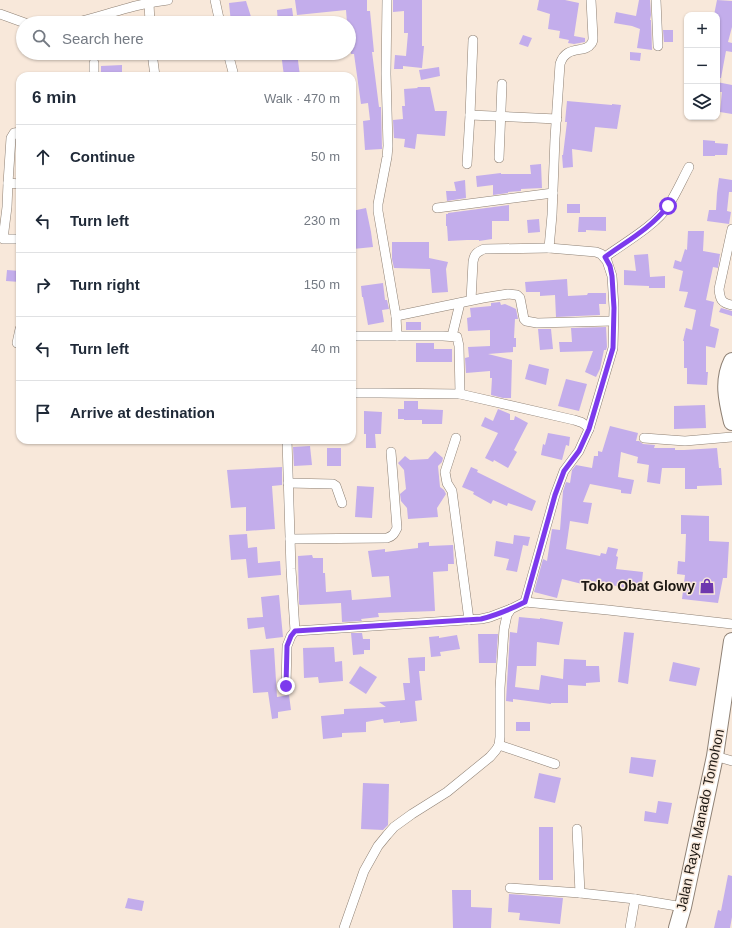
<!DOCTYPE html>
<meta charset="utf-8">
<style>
:root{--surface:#fff;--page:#f2f2f3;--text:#1f2937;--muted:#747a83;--line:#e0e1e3}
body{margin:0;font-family:Helvetica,sans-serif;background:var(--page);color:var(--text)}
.controls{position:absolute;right:12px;top:12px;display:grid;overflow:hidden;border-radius:8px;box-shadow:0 1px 3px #0004}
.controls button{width:36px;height:36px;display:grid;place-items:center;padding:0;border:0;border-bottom:1px solid var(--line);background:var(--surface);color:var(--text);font:20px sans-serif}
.stop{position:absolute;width:12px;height:12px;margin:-9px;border:3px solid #7c3aed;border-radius:50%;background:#fff}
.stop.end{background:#7c3aed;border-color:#fff;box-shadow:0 1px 4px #0008}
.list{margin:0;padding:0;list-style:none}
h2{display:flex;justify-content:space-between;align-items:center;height:52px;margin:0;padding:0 16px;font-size:17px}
h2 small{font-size:13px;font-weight:400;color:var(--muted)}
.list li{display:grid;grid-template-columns:26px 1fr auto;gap:12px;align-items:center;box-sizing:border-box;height:64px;padding:0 16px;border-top:1px solid var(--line)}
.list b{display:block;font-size:15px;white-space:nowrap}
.list em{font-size:13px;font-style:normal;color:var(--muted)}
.icon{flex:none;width:22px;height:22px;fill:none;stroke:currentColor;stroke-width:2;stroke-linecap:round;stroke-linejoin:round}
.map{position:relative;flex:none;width:732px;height:928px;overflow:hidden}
.search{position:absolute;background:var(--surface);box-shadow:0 1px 3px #0004;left:16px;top:16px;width:340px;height:44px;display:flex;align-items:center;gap:10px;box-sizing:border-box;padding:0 14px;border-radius:22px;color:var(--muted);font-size:15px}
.panel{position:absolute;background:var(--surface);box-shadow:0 1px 3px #0004;left:16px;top:72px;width:340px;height:372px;border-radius:12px}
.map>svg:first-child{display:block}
</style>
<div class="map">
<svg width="732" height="928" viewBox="0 0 732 928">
<rect width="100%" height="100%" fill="#f8e8da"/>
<g fill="#c3adeb">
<path d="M295,0H367V11H370L374,52H372L379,107H381L382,149L365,150L363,121L370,120L368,103L361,104L354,54H351L349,40V23H347L346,10L297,15Z"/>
<path d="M393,0H422V46H424L422,68L403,66V69H394L395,55L406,56L408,33H404V11L393,12Z"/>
<path d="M539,0H565L579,3L574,36L585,38V42L574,44L568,43L569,40L559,38L560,31L548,29L550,14L537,10Z"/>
<path d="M639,0H650L651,15L650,20H651L652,50L637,48L640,29L632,26L614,23L616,12L636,16Z"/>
<path d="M717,0L732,1V27L728,42L732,43V52L726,51L721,78H717V15H714Z"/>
<path d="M246,1L253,23H231L229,3Z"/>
<path d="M292,8L294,23H278L277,10Z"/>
<path d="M663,30H673V42H664Z"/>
<path d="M523,35L532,38L528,47L519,44Z"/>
<path d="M630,52L641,53L640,61L630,60Z"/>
<path d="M281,53H297L300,76H284Z"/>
<path d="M122,65V76H101V66Z"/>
<path d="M439,67L440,76L421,80L419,70Z"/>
<path d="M717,82L732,85V114L720,112L722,92H717Z"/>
<path d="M417,87H430L435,111H447L445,136L417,134L415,149L404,147L405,139L394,138L393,120L403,119L402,106H405L404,89L418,88Z"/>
<path d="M567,101L612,105V104L621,105L617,129L595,127L592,152L572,149L573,167L563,168L562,155H563L567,122H565Z"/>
<path d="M703,140L715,141V143L728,144L727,155H715V156H703Z"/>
<path d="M541,164L542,188L521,189V191L508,192V193L493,195V185L477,187L476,176L501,173V174H531L530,165Z"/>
<path d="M719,178L732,180V192H729L727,211L731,212L729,224L707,221L709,210H716L717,193Z"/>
<path d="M465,180L466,198L447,201L446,191H456L454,182Z"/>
<rect x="567" y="204" width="13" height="9"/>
<path d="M509,205V221H492V239L479,241V240H467L448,241L447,226H446V214H448V213Z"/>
<path d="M366,208L371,232L373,247L353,249L352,236V211Z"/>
<path d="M579,217H606V231L586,230V232H578Z"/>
<path d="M539,219L540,232L528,233L527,220Z"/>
<path d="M688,231H704L703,251L720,254L718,268L713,267L706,300L714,302L710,326L719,329L715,348L706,346V372H708L707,385L687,384V368H684V341H683L686,328L692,330L696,310L684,307L688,292L679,291L683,271L673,268L675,260L681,262L685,249L687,250Z"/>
<path d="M392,242H429V258L448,262L446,269L448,292L432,293L430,269L394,268L392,259Z"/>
<path d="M648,254L650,277L665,276V288H649V286L624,285V270L636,271L634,255Z"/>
<path d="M7,270L20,271V282L6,281Z"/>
<path d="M567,279L568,296L587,295L588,293H606V304H599L600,315L556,317L555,295L540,296V292H526L525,282Z"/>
<path d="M383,283L385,300H387L389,309L382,310L384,322L368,325L363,297H362L361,286Z"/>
<path d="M500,302L501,305L505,304L516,309L518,319H515L514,338H516V347H513V352L488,354L512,360L511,398H503L491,395L492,378H490V371L466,373L465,358L469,357L468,347L490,346V330L468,331L467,318L471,317L470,308L491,306V303Z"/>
<path d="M721,308L732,311V316L719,312Z"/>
<rect x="406" y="322" width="15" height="8"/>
<path d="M606,327L607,347L606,350H604L600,369L596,377L585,372L593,351L560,352L559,342H572L571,328Z"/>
<path d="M538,329H551L553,349L540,350Z"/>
<path d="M416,343H434V349H452V362H416Z"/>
<path d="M529,364L549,369L546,385L525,379Z"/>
<path d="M566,379L587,384L579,411L558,406Z"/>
<path d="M404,401H418V409L443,410L442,424H422V420H404V419H398V409H404Z"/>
<path d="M705,405L706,428L674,429V406Z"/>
<path d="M498,409L510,414V420H514L515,416L528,423L514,450L517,452L508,468L494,460L493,462L485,458L498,433L481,426L485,417L493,421Z"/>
<path d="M364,411L382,412L381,434H375L376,448H366V434H364Z"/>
<path d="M610,426L638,433L636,441H639L643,444L655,445L654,448H675V450H684L717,448L719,468H721L722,485L697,486V489H685V468H662L660,484L647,482L649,465L637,463L638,457L621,452L618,477L634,480L631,494L621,493V490L590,484L583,502L592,503L588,524L570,521L566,549L600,556L601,553L606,554L608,547L618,549L616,556L618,557L616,569L643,572L641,592L625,590L626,588L583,579L582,584L562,579L557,598L534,592L543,559L547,561L552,529L560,530L563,491L566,482L570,483L572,470L576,465L592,468L594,456H598V451L602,452Z"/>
<path d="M548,433L570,437L569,446L566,445L562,460L541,455L543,444L545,445Z"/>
<path d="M310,446L312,465L294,466L293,447Z"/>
<rect x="327" y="448" width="14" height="18"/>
<path d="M435,451L443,458L442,462L438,466L440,487L444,490L446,494L437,508L438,517L408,519L407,508L401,501L400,494L406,489L404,470L398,463L405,456L410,460L428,459Z"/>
<path d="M282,467V485L272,486L275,529L246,531V507L231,508L227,470Z"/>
<path d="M471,467L478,470L477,472L536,501L532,511L508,503L507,506L493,500L491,504L473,494L474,492L462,487Z"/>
<path d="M357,486L374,487L372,518L355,517Z"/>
<path d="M681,515L709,516V541L729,542L727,578H723L718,603L682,599L685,575L677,574L678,561L685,562L686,534H681Z"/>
<path d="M247,534L248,548L257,547L258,563L280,561L281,575L248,578L246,559L231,560L229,535Z"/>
<path d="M514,535L530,537L528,546L523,545L517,572L506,570L509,559L494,556L496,541L513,544Z"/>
<path d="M429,542V546L453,545L454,564H448V571L433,572L435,611L378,613L379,617L361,619L362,621L342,622L341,603L300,605L299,604L298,556L312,555L313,558H323V573H325L326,592L351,590L352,600L391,597L389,576L372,577L368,551L385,549V552L418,548V543Z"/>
<path d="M279,595L283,637L266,639L264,627L248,629L247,618L263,617L261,597Z"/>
<path d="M519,617L540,619V618L563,622L559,645L537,642L536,666H517L515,687L539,690L541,675L563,679L564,659L586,660V666H599L600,682L586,683V686L568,685V703H551V704L513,699V702L506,701L510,632L517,633Z"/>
<path d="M624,632L634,633L628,684L618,682Z"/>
<path d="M351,633H362L363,639H370V650H364V654L353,655Z"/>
<path d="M478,634H498L496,663H479Z"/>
<path d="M457,635L460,649L440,652L441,656L431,657L429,637L439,636V638Z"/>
<path d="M334,647L335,662L342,661L343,681L319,683L318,677L304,678L303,648Z"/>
<path d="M274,648L277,697L289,695L291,710L278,712V718L272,719L268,692L253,693L250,650Z"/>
<path d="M425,657V671H419L422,700L415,701L417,721L400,723V721L384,723L383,719L366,722V732L342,733V737L323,739L321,716L344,714V709L386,707L379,702L405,700L403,683H410L408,658Z"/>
<path d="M673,662L700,668L696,686L669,681Z"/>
<path d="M360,666L377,677L366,694L349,683Z"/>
<rect x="516" y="722" width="14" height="9"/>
<path d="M631,757L656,760L653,777L629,773Z"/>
<path d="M539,773L561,778L555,803L534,798Z"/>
<path d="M363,783L389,784L388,825L383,830L361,829Z"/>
<path d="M658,801L672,803L668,824L644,821L645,811L656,813Z"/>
<rect x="539" y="827" width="14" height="53"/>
<path d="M728,875L732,876V917L730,928H714L718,910L721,911Z"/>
<path d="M452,890H471V907L492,908L491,928H453Z"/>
<path d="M509,894L563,898L560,924L519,920L520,913L508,912Z"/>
<path d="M128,898L144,901L142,911L125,908Z"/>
</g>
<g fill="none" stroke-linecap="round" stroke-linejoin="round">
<g stroke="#8e8074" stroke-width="10">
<g id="street">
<path d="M215,0L220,23"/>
<path d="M387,0L386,74L388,146L387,157L378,204V211L396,316L397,336"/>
<path d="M656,0L658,46"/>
<path d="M149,3L150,23"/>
<path d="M0,14L25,23"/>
<path d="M73,23C92,19 109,13 128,8C141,4 154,2 168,0"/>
<path d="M473,40L470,115L557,119"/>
<path d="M152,53L155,76"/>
<path d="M228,53L234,76"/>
<path d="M94,63V76"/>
<path d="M499,158L502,84"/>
<path d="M467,164L470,115"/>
<path d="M8,183L11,138L14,133L20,132"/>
<path d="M20,184L8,183L7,207L3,239H20"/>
<path d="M437,208L553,193"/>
<path d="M732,229L719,289C720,299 721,303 732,305"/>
<path d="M605,257C624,243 655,226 668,206C676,194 682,180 689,167"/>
<path d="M471,300L473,262C474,254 477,252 484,249L549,248"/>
<path d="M396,316L483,298L508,294L517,295L520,298L524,319L526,321L537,323L613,321"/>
<path d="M352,336H443L457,337L459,346L460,394"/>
<path d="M452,336L460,303"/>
<path d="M17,343L20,329"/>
<path d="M352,393H380L460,394L574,420C581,422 585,423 589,429L579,451L564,471L555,495L525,602"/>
<path d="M589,429L613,348L614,308L612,276L607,261L601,254L596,252L549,248L552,215L555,138L560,64C566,44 585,54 591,44C592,43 593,40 593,38L591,0"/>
<path d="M456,438L445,472L447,483L452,491L469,620"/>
<path d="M644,438L685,441L732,437"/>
<path d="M287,440L291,569L295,631L481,619L490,617L511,609L525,602L608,610L732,624"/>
<path d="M288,483L333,484L336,486L342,503"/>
<path d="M290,539L387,538C393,536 394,534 397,528L391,452"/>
<path d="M286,686L287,646L291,636L295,631"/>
<path d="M499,745L555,764"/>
<path d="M715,756L732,761"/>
<path d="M577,829L580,893"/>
<path d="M510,888L580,893L635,899L683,907"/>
<path d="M344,928L364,871L378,846L387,835L394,827L412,814L447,792L490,757L496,750L499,745L500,737V688L504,629L507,615L511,609"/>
<path d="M630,928L635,899"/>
</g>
</g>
<g stroke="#8e8074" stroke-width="18">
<g id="highway">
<path d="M732,361C722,381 727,401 732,422"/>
<path d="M677,928L683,907L715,756L732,641"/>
</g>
</g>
<use href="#street" stroke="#fff" stroke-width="9"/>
<use href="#highway" stroke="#fff" stroke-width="16"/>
</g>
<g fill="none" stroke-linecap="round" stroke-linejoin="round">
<path stroke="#7c3aed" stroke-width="5" d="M286,686L287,646L291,636L295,631L481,619C497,615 511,609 525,602L555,495L564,471L579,451L589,429L613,348L614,308L612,276L610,266L605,257C627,241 651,228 668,206"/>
</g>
<defs>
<g id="shop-bare" transform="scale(1.2)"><path d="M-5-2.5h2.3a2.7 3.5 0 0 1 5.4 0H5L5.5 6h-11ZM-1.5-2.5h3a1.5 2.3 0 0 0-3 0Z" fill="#6e37ae" stroke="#f8e8da" stroke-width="2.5" paint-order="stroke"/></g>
</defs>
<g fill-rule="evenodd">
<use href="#shop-bare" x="707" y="586"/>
</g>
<g text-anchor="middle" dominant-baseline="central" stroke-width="3" stroke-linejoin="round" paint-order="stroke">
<g font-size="14" font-weight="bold" fill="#1e1914" stroke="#f8e8da" text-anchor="end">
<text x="695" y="586">Toko Obat Glowy</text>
</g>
<g font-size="14" fill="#1e1914" stroke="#f8e8da">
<text transform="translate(700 820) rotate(-78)">Jalan Raya Manado Tomohon</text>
</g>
</g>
</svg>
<div class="controls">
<button>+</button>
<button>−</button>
<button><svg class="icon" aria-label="layers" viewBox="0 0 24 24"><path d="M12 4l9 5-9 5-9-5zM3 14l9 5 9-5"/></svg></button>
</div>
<div class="stop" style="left:668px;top:206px"></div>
<div class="stop end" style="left:286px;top:686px"></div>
<div class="search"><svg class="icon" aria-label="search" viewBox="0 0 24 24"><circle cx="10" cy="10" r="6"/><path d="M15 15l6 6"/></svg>Search here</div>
<section class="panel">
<h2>6 min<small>Walk · 470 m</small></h2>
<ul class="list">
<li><svg class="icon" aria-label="ahead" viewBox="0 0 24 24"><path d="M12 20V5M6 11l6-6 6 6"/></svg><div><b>Continue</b></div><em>50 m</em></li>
<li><svg class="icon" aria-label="left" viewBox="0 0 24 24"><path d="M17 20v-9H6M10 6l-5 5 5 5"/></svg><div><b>Turn left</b></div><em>230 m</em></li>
<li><svg class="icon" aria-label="right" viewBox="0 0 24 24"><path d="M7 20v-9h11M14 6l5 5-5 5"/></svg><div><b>Turn right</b></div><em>150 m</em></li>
<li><svg class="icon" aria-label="left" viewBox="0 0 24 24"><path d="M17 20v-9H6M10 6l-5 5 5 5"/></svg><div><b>Turn left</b></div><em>40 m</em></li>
<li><svg class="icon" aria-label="arrive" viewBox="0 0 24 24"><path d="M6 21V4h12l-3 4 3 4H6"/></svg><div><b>Arrive at destination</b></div></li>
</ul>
</section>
</div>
